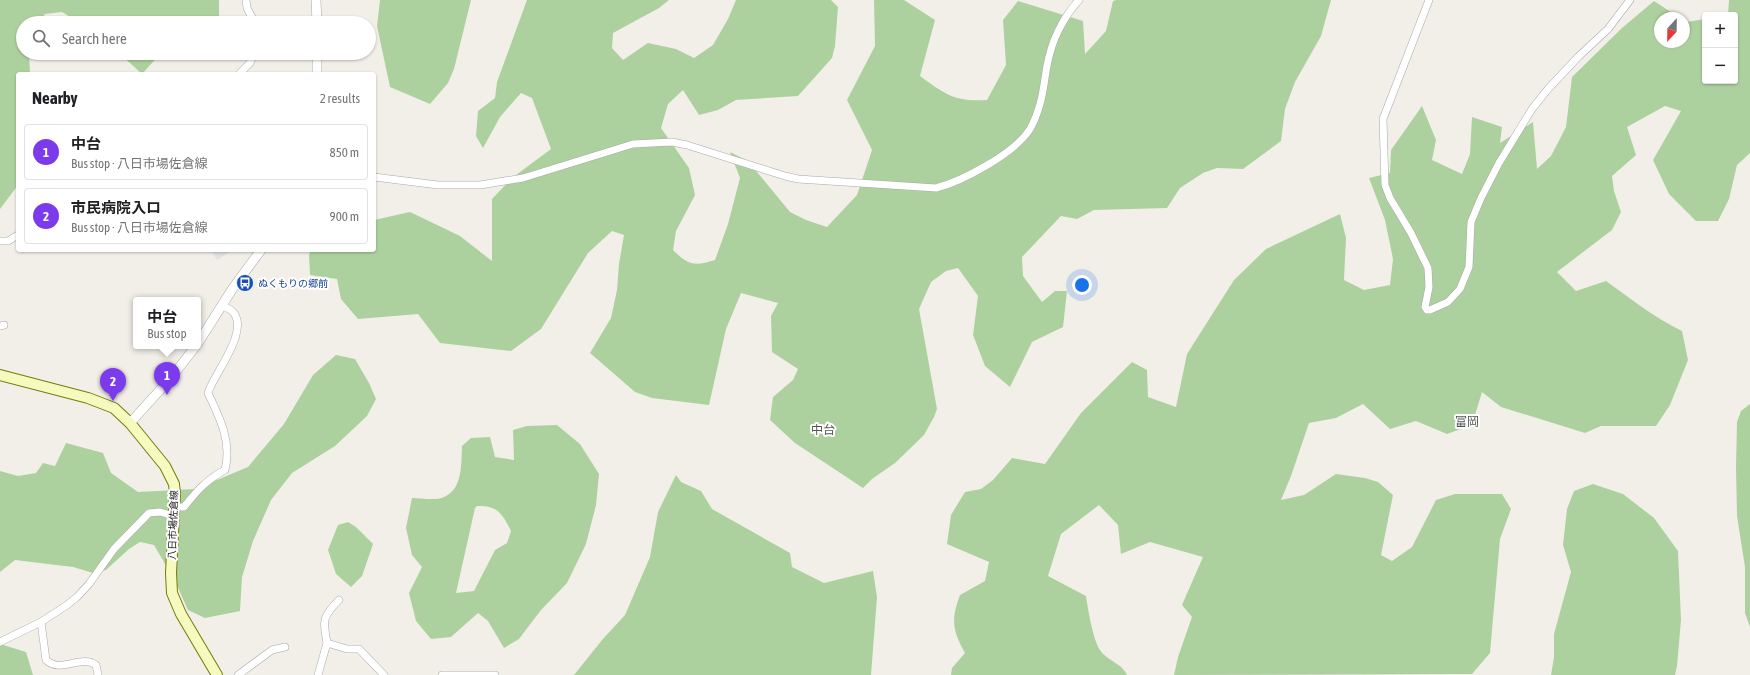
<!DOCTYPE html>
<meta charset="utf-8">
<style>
:root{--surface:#fff;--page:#f2f2f2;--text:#202124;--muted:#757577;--line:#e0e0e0;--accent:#7c3aed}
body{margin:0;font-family:"Asap Condensed","Noto Sans JP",sans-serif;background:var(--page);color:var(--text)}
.controls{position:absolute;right:12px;top:12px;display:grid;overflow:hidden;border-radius:4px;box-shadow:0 1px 3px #0004}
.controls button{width:36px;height:36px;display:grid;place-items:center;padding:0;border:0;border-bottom:1px solid var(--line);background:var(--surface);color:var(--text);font:20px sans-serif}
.compass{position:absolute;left:1654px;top:12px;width:36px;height:36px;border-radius:50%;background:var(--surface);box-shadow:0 1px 3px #0004;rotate:202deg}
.you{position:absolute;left:1082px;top:285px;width:14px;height:14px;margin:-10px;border:3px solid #fff;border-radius:50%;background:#1a73e8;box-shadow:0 0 0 6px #1a73e833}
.badge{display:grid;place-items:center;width:26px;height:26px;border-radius:50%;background:var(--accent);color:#fff;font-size:13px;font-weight:700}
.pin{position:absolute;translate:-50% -33px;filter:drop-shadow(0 1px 2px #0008)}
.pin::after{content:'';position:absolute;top:21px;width:14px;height:12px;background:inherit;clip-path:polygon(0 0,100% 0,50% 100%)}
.popup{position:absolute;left:133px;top:297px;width:68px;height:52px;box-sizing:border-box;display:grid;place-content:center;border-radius:4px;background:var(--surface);filter:drop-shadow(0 1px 3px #0005);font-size:13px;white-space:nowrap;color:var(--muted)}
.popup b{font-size:15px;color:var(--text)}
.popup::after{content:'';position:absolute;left:50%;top:100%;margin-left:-8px;border:8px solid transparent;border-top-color:var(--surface)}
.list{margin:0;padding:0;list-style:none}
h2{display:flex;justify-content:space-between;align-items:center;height:52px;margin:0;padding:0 16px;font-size:17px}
h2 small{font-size:13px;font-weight:400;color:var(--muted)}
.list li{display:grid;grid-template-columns:26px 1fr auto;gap:12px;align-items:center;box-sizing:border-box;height:56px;margin:0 8px 8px;padding:0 8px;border:1px solid var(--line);border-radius:4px}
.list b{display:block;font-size:15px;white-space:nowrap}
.list p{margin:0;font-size:13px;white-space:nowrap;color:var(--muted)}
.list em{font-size:13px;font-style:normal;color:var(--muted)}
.icon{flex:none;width:22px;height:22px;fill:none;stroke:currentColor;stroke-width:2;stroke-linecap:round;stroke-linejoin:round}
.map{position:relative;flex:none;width:1750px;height:675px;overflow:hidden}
.search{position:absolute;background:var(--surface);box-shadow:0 1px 3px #0004;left:16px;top:16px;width:360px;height:44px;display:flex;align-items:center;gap:10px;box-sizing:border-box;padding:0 14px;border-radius:22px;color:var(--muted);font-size:15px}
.panel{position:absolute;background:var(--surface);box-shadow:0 1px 3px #0004;left:16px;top:72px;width:360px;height:180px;border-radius:4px}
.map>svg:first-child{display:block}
</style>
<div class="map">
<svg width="1750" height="675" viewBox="0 0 1750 675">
<rect width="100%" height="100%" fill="#f2efe9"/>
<g fill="#add19e" fill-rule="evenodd">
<path d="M0,0H219V18L212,23H80L62,12L45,14L39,23H23V53H29L30,74H18V185L0,209Z"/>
<path d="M380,0H471L454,69L448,83L430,104L390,87L377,26Z"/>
<path d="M527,0H669L659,8L613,33L612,48L623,60L648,43L676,49L694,58L713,45L728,19L736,0H831L838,7L835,46L832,58L798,96L736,100L718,110L699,115L683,90L668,104L661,128L689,168L695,195L676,231L673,250C689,266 695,266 715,260L728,224L740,178L730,152L748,161L790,212L806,220L827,227L857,195L872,150L847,100L875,46L874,0H904L935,20L920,76C945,94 954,102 987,100L1006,65L1003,20L1018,1L1083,21L1085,54L1106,31L1113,1L1116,0H1331L1321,36L1295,82L1285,109L1281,141L1243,169L1217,168L1203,173L1180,188L1167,208L1094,210L1077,219L1061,216L1022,257L1023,276L1042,302L1055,291H1067L1063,327L1032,342L1010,387L985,366L973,335L978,296L958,268L946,271L931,282L919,309L937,409L934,417L924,435L895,463L872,479L863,488L795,443L770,420L773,397L793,380L798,369L772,352L771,316L778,303L741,293L726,329L709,405L652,398L635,392L590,353L611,318L617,290L619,264L624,235L612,231L588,253L541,329L511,351L440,343L418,314L358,319L341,299L337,279L310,275L309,255L311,250H374V220L410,212L460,236L492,261V199L512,178L551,149L532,98L521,93L500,117L483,148L476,136L478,111L495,98L497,82Z"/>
<path d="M1729,0H1750V153L1737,165L1729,199L1718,221H1696L1669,194L1653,160L1681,111L1665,106L1627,127L1636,155L1612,176L1614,191L1621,212L1612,230L1557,272L1576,291L1606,281C1631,299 1655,318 1682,331L1688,360L1670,405L1656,426H1601L1585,433L1501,407L1482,392L1472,425L1447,434L1416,421L1390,429L1363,404L1336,418L1309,423L1291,476L1281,500L1304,495L1336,474L1365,478L1378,482L1393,495L1381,555L1392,561L1412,547L1436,500L1455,494H1502L1511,509L1500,539L1490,653L1472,674L1174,675L1178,657L1192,617L1182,605L1203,557L1150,542L1121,554L1118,525L1099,505L1061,534L1048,576L1086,596C1088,609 1093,640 1100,650C1107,661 1122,663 1127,675H951L952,668L965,653C952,630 951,619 960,595L985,581L989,562L947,544L951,515L965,492L981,489L993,480L1012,458L1045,464L1081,413L1132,362L1147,370L1148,397L1176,407L1187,354L1234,280L1266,249L1340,214L1346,238L1344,280L1364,290L1390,285L1393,259L1385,220L1369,178L1390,173L1391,150L1422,106L1436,140L1432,160L1462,174L1470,154L1472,117L1502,127L1500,143L1533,122L1537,169L1551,156L1566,127L1572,77L1622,28L1654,1L1680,18H1660V42H1684V20L1687,22L1705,19V81H1735V15H1728Z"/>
<path d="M119,53H161L142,74Z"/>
<path d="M336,355L355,359L369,383L376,399L367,416L335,446L292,473L271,500L253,541L242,577L240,611L205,618L188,610L175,581L154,545L140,542L129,549L106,570L93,573L73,567L15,560L0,572V471L18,476L36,473L43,463L55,466L66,443L103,453L111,473L138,492L195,489L248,467L284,424L313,375Z"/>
<path d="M1750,404V627L1745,613V567L1737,516L1736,467L1737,422L1741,411Z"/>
<path d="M557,425L580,444L599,474L596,505L586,544L567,583L541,610L519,639L504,648L488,621L478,613L451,637L431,639L416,621L409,593L422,567L412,555L406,528L412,498C421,498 436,501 444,497C463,489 461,464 462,446L471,438L490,437L495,457L514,460L513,430L527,426ZM477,506C498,505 503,515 511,531L507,543L495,550L474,591L456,593L475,508Z"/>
<path d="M676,475L681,482L701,491L712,509L790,553L792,567L824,583L873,571L877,597L871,675H574L602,640L625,615L650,557L658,512Z"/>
<path d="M1593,484L1623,494L1654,518L1678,551L1681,620L1677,666L1675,675H1551L1554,657V634L1571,572L1563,545L1567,509L1574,491Z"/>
<path d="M348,522L356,527L373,544L362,576L351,587L336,574L328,550L338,525Z"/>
<path d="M0,644L26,652L33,675H0Z"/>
</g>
<path fill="#e2e2e2" d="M211,250H233L217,260Z"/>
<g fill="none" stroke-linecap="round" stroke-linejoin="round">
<g stroke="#a9a9a9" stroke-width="8">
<g id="minor">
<path d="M246,0L247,8L255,23"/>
<path d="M1429,0L1383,119L1385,185L1390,198L1411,233L1428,268L1429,287L1425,307L1427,310H1430L1448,302L1460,289L1469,267L1471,222L1481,198L1499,163L1532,109L1548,89L1578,57L1608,29L1630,0"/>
<path d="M239,74L250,63L254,53"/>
<path d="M374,177L438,185H480L523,178L633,144L672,142L687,145L785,176L798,179L936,188C963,181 1015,153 1030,129C1034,122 1038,111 1040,104C1045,87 1045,69 1050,53C1055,34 1066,14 1079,0"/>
<path d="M0,241H8L18,235"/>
<path d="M0,326L4,325"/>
<path d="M174,507H184C196,492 207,479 225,470C232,442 220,418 208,393C213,375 253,328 231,310C229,309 225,307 223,306"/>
<path d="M41,622L46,660C61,674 81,654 96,665L98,675"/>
<path d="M0,642L41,622L67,605L77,597L89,584L114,549L149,513L160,512L174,516"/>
<path d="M327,643C323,620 322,617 339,600"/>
<path d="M238,675L272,650L285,647"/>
<path d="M318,675L327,643L347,649H359L384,675"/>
<path d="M442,675H495"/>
</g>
</g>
<g stroke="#a9a9a9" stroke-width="10">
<g id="tertiary">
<path d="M316,0L317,23"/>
<path d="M317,53V74"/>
<path d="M198,343L233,288L261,250"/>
<path d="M130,423L170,379L196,346"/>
</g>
</g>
<g stroke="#707d05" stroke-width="12">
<path id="secondary" d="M0,375L88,398L114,408L130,423L165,466L174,484L175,494L171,573L172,593L181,614L217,675"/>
</g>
<use href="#minor" stroke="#fff" stroke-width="7"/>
<use href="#tertiary" stroke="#fff" stroke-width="9"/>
<use href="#secondary" stroke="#f7fabf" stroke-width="10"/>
</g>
<defs>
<g id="bus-disc" transform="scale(0.9)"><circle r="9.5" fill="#1a4fb4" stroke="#fff"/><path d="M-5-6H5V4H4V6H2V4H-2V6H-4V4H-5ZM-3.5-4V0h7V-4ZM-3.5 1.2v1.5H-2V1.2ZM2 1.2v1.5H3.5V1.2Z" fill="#fff"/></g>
</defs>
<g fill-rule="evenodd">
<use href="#bus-disc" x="245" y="283"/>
</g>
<g text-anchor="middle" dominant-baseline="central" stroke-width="4" stroke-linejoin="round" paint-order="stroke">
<g font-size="10" fill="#164399" stroke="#fff" text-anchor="start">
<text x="258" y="283">ぬくもりの郷前</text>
</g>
<g font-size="10" fill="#222" stroke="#fff">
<text transform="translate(173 525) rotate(-88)">八日市場佐倉線</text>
</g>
<g font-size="12" fill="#555" stroke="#fff">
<text x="1467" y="422">富岡</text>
<text x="823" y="430">中台</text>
</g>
</g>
</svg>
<div class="controls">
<button>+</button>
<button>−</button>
</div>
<svg class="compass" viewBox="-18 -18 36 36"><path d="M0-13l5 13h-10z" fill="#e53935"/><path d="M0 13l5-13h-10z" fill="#757577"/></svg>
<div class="you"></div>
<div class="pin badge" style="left:167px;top:395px">1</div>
<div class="popup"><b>中台</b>Bus stop</div>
<div class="pin badge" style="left:113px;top:401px">2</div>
<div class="search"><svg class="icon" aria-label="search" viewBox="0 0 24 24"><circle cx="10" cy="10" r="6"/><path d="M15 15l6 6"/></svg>Search here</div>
<section class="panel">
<h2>Nearby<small>2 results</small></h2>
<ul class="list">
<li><span class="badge">1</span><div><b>中台</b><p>Bus stop · 八日市場佐倉線</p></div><em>850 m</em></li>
<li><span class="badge">2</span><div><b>市民病院入ロ</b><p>Bus stop · 八日市場佐倉線</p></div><em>900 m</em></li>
</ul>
</section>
</div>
